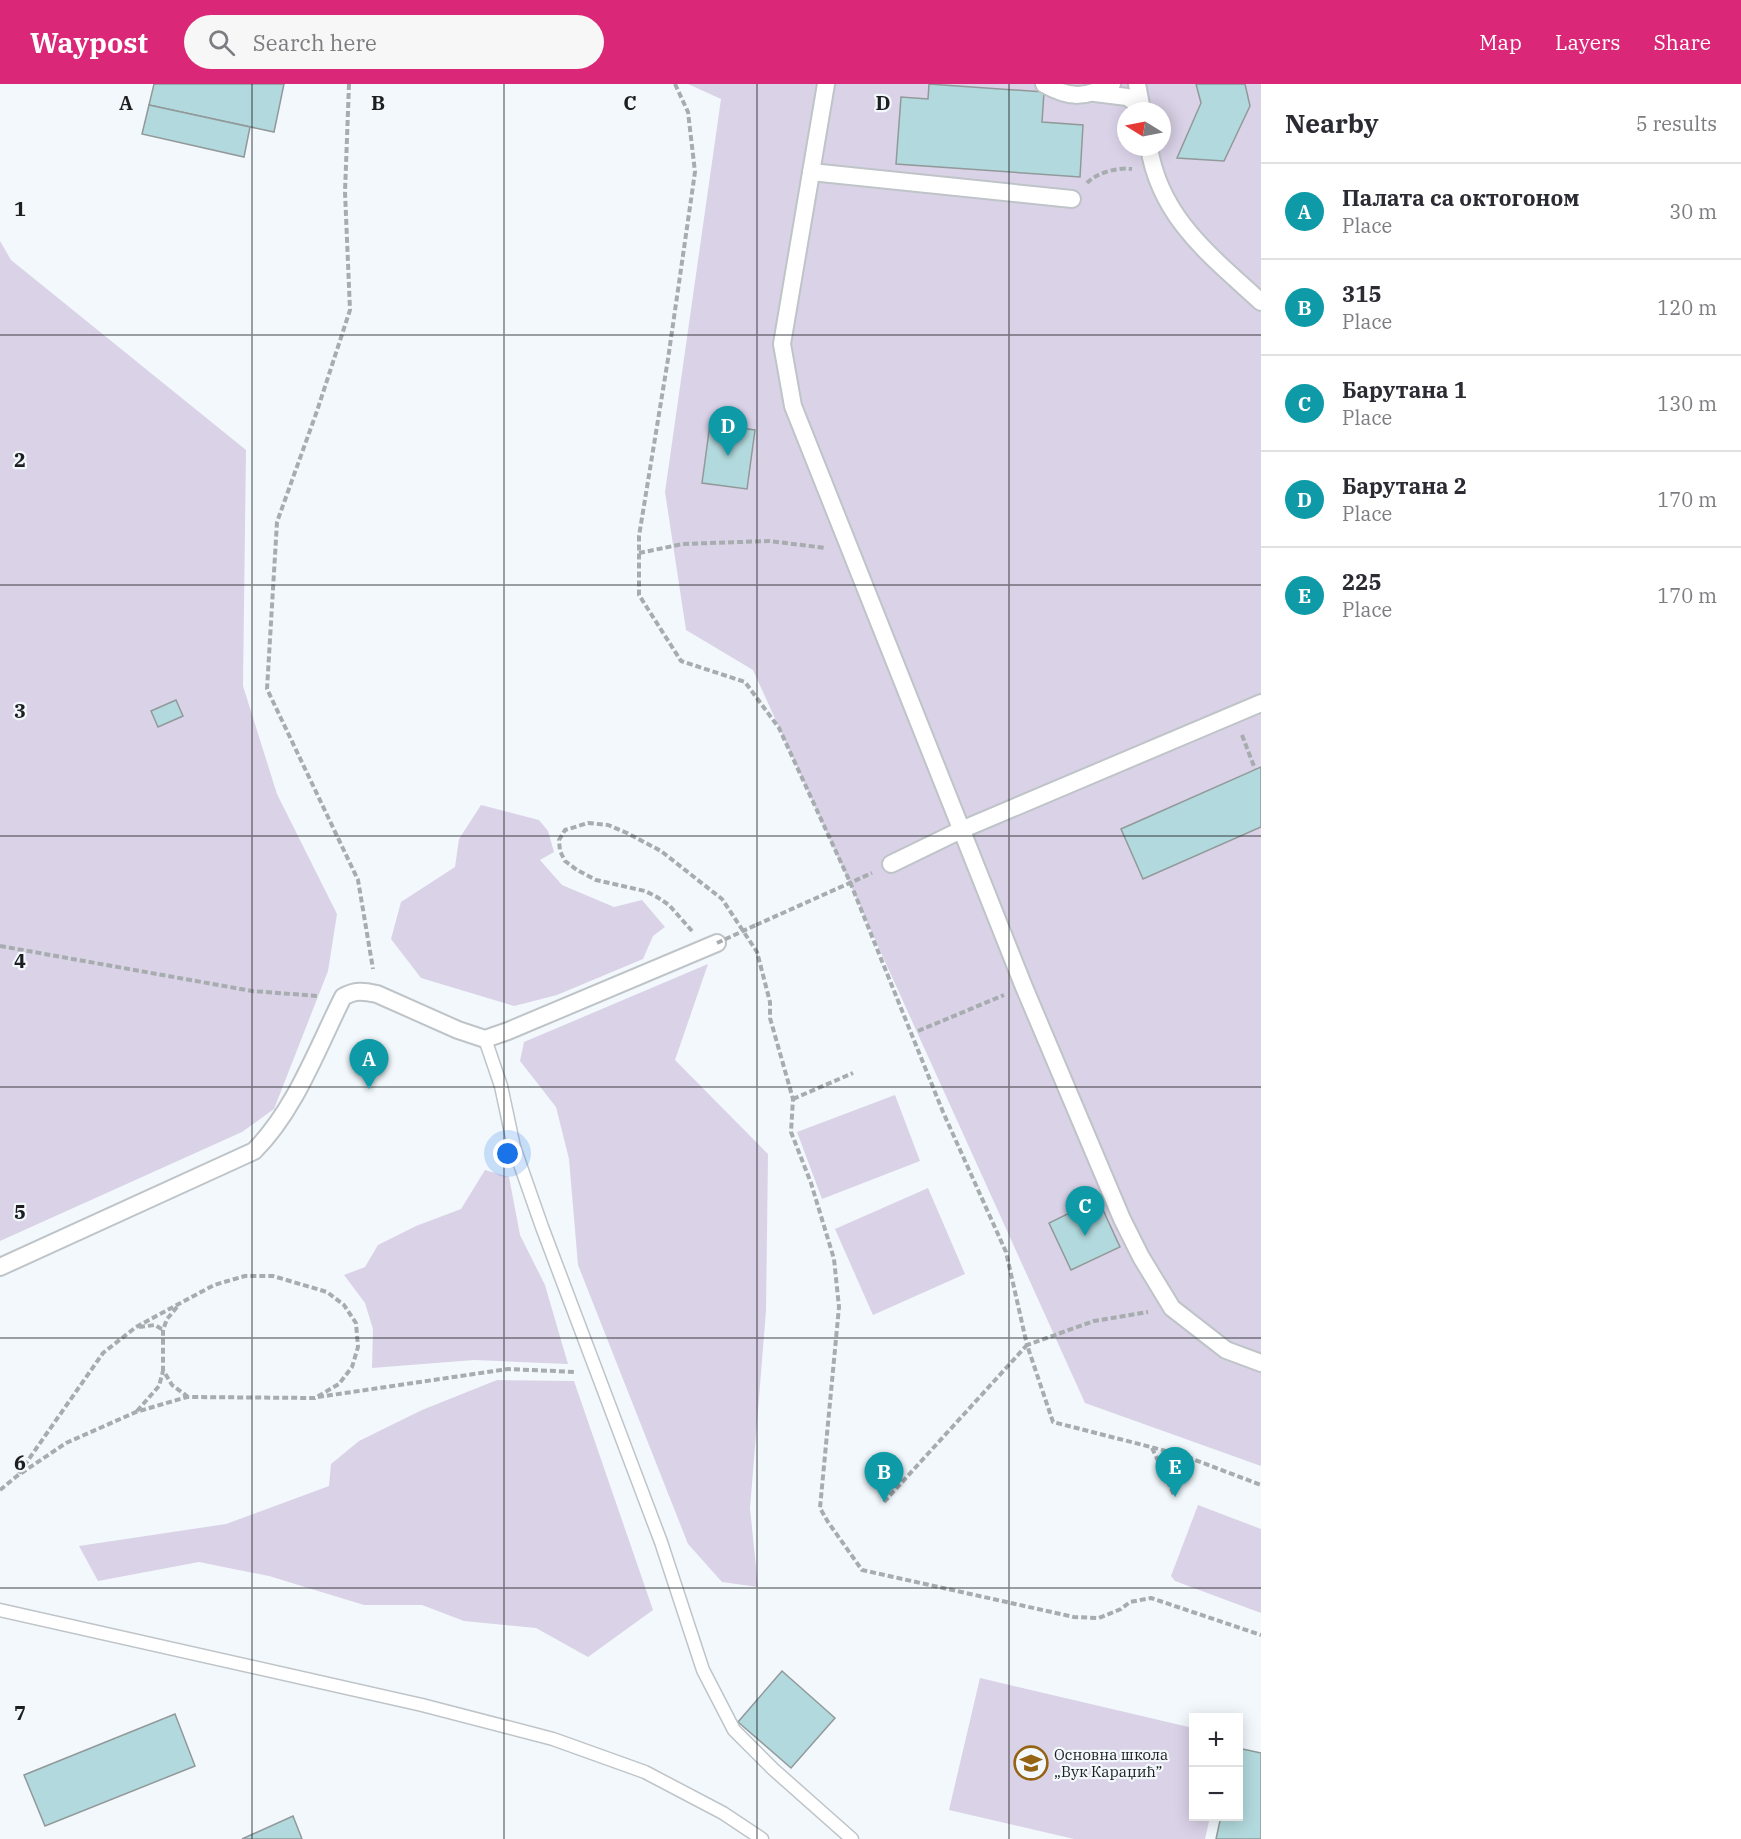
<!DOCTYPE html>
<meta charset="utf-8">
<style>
:root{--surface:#fff;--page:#f7f7f7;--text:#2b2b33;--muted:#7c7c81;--line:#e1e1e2;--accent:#db2777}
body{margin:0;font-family:"IBM Plex Serif",serif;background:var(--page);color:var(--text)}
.controls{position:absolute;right:18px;bottom:18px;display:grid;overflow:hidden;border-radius:0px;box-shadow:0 3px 15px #0003}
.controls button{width:54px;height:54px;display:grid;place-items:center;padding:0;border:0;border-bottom:2px solid var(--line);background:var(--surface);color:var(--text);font:30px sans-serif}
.compass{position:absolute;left:1117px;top:18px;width:54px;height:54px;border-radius:50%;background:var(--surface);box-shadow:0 3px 15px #0003;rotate:280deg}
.you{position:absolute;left:508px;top:1070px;width:21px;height:21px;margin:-15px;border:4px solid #fff;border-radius:50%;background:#1a73e8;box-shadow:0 0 0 9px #1a73e833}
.badge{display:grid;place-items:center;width:39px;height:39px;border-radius:50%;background:var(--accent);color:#fff;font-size:20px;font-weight:700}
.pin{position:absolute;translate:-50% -50px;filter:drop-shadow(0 2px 3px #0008)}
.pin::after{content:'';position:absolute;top:32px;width:21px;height:18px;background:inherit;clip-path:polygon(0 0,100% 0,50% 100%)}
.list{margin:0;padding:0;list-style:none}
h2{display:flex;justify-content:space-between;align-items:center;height:78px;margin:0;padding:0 24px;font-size:26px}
h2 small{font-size:20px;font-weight:400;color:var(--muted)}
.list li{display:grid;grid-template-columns:39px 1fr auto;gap:18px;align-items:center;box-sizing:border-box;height:96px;padding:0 24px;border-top:2px solid var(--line)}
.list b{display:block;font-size:22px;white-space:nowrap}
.list p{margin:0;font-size:20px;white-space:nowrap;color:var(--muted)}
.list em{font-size:20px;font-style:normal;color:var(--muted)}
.icon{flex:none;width:33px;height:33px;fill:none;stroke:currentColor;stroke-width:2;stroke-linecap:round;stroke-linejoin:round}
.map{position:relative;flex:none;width:1261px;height:1755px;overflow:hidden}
header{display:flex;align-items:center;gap:36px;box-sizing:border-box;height:84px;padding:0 30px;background:var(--accent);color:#fff}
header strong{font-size:28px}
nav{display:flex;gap:33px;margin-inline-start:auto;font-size:21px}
.search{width:420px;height:54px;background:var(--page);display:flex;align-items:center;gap:15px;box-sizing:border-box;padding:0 21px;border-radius:33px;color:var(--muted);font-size:22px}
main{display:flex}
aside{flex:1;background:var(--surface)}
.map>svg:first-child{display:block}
</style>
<header>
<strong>Waypost</strong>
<div class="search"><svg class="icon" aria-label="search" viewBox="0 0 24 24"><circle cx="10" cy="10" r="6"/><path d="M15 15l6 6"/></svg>Search here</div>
<nav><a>Map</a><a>Layers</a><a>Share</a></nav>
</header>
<main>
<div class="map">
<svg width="1261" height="1755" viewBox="0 0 1261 1755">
<rect width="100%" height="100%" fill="#f2f8fc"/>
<g fill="#dad2e7" fill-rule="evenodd">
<path d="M688,0H1261V1382L1085,1319L753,586L686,546L665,408L721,15ZM1126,27H1162V63H1126Z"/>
<path d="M0,157L11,176L246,366L243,602L277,710L337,830L328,887L274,1025L242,1048L0,1157Z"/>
<path d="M481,721L539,736L548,747L554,768L540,776L562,801L614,823L642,816L665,843L653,852L643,875L557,911L514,922L421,894L391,855L401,818L455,783L459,755Z"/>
<path d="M708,880L675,976L768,1070L766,1227L750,1424L758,1503L722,1498L688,1460L578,1181L569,1075L556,1023L520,977L524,958Z"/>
<path d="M895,1011L920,1077L822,1115L797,1048Z"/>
<path d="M485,1086L509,1093L520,1151L545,1201L568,1280L474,1276L372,1284L373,1245L365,1219L344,1191L365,1183L378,1161L416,1142L461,1125Z"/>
<path d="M928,1104L965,1190L873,1231L835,1145Z"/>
<path d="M497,1296L574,1297L653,1526L588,1573L536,1544L464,1537L422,1521H364L269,1492L199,1478L98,1497L79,1462L226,1440L329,1402L331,1380L359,1357L422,1326Z"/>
<path d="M1198,1421L1261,1445V1529L1175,1497L1171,1492Z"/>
<path d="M980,1594L1193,1644L1194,1732L1210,1733L1205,1755H1074L949,1726Z"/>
</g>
<g fill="#b2d9dd" stroke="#92999a" stroke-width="1.5">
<path d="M154,0H284L274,48L149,21Z"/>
<path d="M929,0L1044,8L1042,38L1083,41L1080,93L896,80L901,13L928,15Z"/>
<path d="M1196,0H1245L1250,22L1224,77L1177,74L1201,19Z"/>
<path d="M149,21L250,43L244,73L142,50Z"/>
<path d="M710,340L755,346L747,405L702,399Z"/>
<path d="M176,616L183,632L158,643L151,627Z"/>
<path d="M1261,683V743L1143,795L1121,745Z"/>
<path d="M1098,1115L1120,1163L1071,1186L1049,1139Z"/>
<path d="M782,1587L835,1634L791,1684L738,1638Z"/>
<path d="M175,1630L195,1682L45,1742L24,1691Z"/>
<path d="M1238,1664L1261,1669V1755H1216L1221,1732H1238Z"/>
<path d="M293,1732L302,1755H242Z"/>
</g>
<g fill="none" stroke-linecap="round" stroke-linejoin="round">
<g stroke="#bec4c8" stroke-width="15">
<g id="service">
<path d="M485,955L501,1002L514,1063L542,1143L661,1458L703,1586L734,1646L773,1685L852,1755"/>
<path d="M0,1526L422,1621L553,1655L645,1688L723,1729L762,1755"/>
</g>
</g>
<g stroke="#bec4c8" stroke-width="20">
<g id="pedestrian">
<path d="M826,0L782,260L793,322L1024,903L1122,1135L1141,1173L1172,1224L1226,1266L1261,1279"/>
<path d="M1044,0C1070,15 1086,14 1112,0"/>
<path d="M1137,0L1142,26"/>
<path d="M1095,9L1127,13L1141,22"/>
<path d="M1149,63C1160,134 1211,172 1261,218"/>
<path d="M811,88L1072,115"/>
<path d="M891,780L961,746L1261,619"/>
<path d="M0,1183L254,1067C295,1026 317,965 343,913C355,906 363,907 377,910L458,946L485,955L508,947L717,859"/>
</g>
</g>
<g stroke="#a7acaf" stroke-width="4" stroke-dasharray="6 3" stroke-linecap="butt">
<path d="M349,0L345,108L350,226L317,327L277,438L267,605L358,796L373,885"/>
<path d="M675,0L688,28L695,88L668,275L639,452V511L681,577L745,598L779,644L850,798L943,1028L1006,1168L1027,1261L1094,1237L1148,1228"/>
<path d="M1087,99C1096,89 1118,83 1132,85"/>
<path d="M639,469L683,460L769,457L826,464"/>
<path d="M1242,651L1255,685"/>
<path d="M756,841L872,789"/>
<path d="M692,847L669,821L657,813L645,807L596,796L577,786L565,777L560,767L559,756L565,746L588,739L608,741L627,749L661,767L722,815L757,868L770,918V934L793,1015L791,1048L811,1099L834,1175L839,1223L820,1424L828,1438L862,1486L1074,1533L1099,1534L1121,1525L1130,1518L1151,1514L1261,1551"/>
<path d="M0,862L252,907L318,912"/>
<path d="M918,947L1004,911"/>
<path d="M793,1015L853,989"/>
<path d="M177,1223L167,1235L163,1246V1286L172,1301L187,1312"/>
<path d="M139,1243L155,1241L163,1246"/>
<path d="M318,1313L508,1285L576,1288"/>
<path d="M137,1327L159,1302L163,1287"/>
<path d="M1152,1364L1175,1413"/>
<path d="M0,1406L17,1392L66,1359L136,1328L187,1313L315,1314L339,1300L352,1283L358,1263L356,1239L344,1221L327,1208L273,1192H245L214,1201L136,1243L103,1269L17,1392"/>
<path d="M884,1418L1027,1261L1053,1338L1182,1371L1261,1401"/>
</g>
<use href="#service" stroke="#fff" stroke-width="12"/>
<use href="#pedestrian" stroke="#fff" stroke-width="16"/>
<path stroke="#a7acaf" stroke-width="4" stroke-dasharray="6 3" stroke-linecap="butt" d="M717,859L756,841"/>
</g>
<path fill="none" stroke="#1c1e20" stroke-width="1.5" stroke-opacity="0.55" d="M252,0V1755M504,0V1755M757,0V1755M1009,0V1755M0,251H1261M0,501H1261M0,752H1261M0,1003H1261M0,1254H1261M0,1504H1261"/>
<defs>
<g id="school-ring" transform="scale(1.725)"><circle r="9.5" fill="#f2f8fc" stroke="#946314" stroke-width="1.5"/><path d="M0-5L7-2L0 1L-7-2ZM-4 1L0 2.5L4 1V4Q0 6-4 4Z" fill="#946314"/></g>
</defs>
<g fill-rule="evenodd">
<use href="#school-ring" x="1031" y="1679"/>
</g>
<g text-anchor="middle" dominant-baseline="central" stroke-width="4.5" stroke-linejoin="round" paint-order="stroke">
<g font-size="15" fill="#1c1e20" stroke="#f2f8fc" text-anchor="start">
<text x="1054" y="1670">Основна школа<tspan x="1054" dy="17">„Вук Караџић”</tspan></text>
</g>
</g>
<g font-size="20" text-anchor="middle" font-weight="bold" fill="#1c1e20" stroke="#f2f8fc" stroke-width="4.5" stroke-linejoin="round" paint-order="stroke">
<text x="126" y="26">A</text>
<text x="378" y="26">B</text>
<text x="630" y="26">C</text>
<text x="883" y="26">D</text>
<text x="20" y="132">1</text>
<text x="20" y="383">2</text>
<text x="20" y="634">3</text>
<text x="20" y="884">4</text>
<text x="20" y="1135">5</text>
<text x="20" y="1386">6</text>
<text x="20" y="1636">7</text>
</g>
</svg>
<div class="controls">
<button>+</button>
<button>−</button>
</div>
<svg class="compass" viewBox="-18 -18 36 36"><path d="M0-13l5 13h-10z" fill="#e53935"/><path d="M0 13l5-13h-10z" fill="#7c7c81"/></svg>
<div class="you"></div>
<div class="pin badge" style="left:369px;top:1005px;background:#0f9aa8">A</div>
<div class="pin badge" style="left:884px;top:1418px;background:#0f9aa8">B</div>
<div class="pin badge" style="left:1085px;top:1152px;background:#0f9aa8">C</div>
<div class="pin badge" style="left:728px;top:372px;background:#0f9aa8">D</div>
<div class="pin badge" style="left:1175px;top:1413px;background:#0f9aa8">E</div>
</div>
<aside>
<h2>Nearby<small>5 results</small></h2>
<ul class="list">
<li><span class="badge" style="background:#0f9aa8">A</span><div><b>Палата са октогоном</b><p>Place</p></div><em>30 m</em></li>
<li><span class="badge" style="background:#0f9aa8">B</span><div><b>315</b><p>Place</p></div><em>120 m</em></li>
<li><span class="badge" style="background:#0f9aa8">C</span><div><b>Барутана 1</b><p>Place</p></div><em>130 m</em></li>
<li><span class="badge" style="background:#0f9aa8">D</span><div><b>Барутана 2</b><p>Place</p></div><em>170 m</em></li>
<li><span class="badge" style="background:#0f9aa8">E</span><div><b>225</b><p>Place</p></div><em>170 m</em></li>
</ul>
</aside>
</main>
